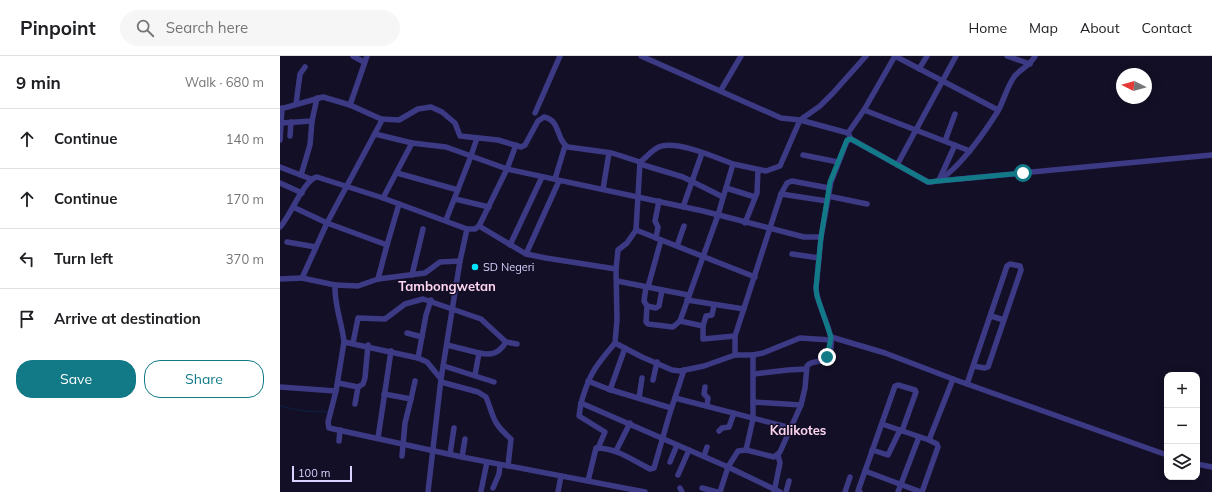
<!DOCTYPE html>
<meta charset="utf-8">
<style>
:root{--surface:#fff;--page:#f6f6f6;--text:#202124;--muted:#757577;--line:#e0e0e0;--accent:#127987}
body{margin:0;font-family:Mulish,sans-serif;background:var(--page);color:var(--text)}
.controls{position:absolute;right:12px;bottom:12px;display:grid;overflow:hidden;border-radius:8px;box-shadow:0 2px 10px #0003}
.controls button{width:36px;height:36px;display:grid;place-items:center;padding:0;border:0;border-bottom:1px solid var(--line);background:var(--surface);color:var(--text);font:20px sans-serif}
.compass{position:absolute;left:836px;top:12px;width:36px;height:36px;border-radius:50%;background:var(--surface);box-shadow:0 2px 10px #0003;rotate:276deg}
.scale{position:absolute;left:12px;bottom:10px;width:60px;box-sizing:border-box;padding-left:4px;border:2px solid #d9d4ff;border-top:0;font-size:11px;line-height:14px;white-space:nowrap;color:#d9d4ff;-webkit-text-stroke:3px #130f26;paint-order:stroke}
.stop{position:absolute;width:12px;height:12px;margin:-9px;border:3px solid #127987;border-radius:50%;background:#fff}
.stop.end{background:#127987;border-color:#fff;box-shadow:0 1px 4px #0008}
.list{margin:0;padding:0;list-style:none}
h2{display:flex;justify-content:space-between;align-items:center;height:52px;margin:0;padding:0 16px;font-size:17px}
h2 small{font-size:13px;font-weight:400;color:var(--muted)}
.list li{display:grid;grid-template-columns:26px 1fr auto;gap:12px;align-items:center;box-sizing:border-box;height:60px;padding:0 16px;border-top:1px solid var(--line)}
.list b{display:block;font-size:15px;white-space:nowrap}
.list em{font-size:13px;font-style:normal;color:var(--muted)}
.actions{display:flex;gap:8px;padding:12px 16px}
.actions a{flex:1;padding:9px 0;border:1px solid var(--accent);border-radius:16px;text-align:center;font-size:14px;color:var(--accent)}
.actions .main{background:var(--accent);color:#fff}
.icon{flex:none;width:22px;height:22px;fill:none;stroke:currentColor;stroke-width:2;stroke-linecap:round;stroke-linejoin:round}
.map{position:relative;flex:none;width:932px;height:436px;overflow:hidden}
header{display:flex;align-items:center;gap:24px;box-sizing:border-box;height:56px;padding:0 20px;background:var(--surface);border-bottom:1px solid var(--line)}
header strong{font-size:19px}
nav{display:flex;gap:22px;margin-inline-start:auto;font-size:14px}
.search{width:280px;height:36px;background:var(--page);display:flex;align-items:center;gap:10px;box-sizing:border-box;padding:0 14px;border-radius:22px;color:var(--muted);font-size:15px}
main{display:flex}
aside{flex:1;background:var(--surface)}
.map>svg:first-child{display:block}
</style>
<header>
<strong>Pinpoint</strong>
<div class="search"><svg class="icon" aria-label="search" viewBox="0 0 24 24"><circle cx="10" cy="10" r="6"/><path d="M15 15l6 6"/></svg>Search here</div>
<nav><a>Home</a><a>Map</a><a>About</a><a>Contact</a></nav>
</header>
<main>
<aside>
<h2>9 min<small>Walk · 680 m</small></h2>
<ul class="list">
<li><svg class="icon" aria-label="ahead" viewBox="0 0 24 24"><path d="M12 20V5M6 11l6-6 6 6"/></svg><div><b>Continue</b></div><em>140 m</em></li>
<li><svg class="icon" aria-label="ahead" viewBox="0 0 24 24"><path d="M12 20V5M6 11l6-6 6 6"/></svg><div><b>Continue</b></div><em>170 m</em></li>
<li><svg class="icon" aria-label="left" viewBox="0 0 24 24"><path d="M17 20v-9H6M10 6l-5 5 5 5"/></svg><div><b>Turn left</b></div><em>370 m</em></li>
<li><svg class="icon" aria-label="arrive" viewBox="0 0 24 24"><path d="M6 21V4h12l-3 4 3 4H6"/></svg><div><b>Arrive at destination</b></div></li>
</ul>
<div class="actions"><a class="main">Save</a><a>Share</a></div>
</aside>
<div class="map">
<svg width="932" height="436" viewBox="0 0 932 436">
<rect width="100%" height="100%" fill="#130f26"/>
<g fill="none" stroke-linecap="round" stroke-linejoin="round">
<path stroke="#0c2248" stroke-width="1" d="M0,350L23,355L49,356"/>
<g stroke="#3d3a85" stroke-width="5.5">
<path d="M73,0L84,6"/>
<path d="M361,0L501,62L520,64L568,77L571,83"/>
<path d="M727,0L750,8"/>
<path d="M639,13L647,0"/>
<path d="M441,34L461,0"/>
<path d="M16,48L20,18L25,11"/>
<path d="M70,49L101,63V66L47,167L22,222L55,229C54,249 62,266 64,286L138,302L147,306L161,323L148,436"/>
<path d="M0,53L43,41L70,49L87,0"/>
<path d="M584,54L690,95"/>
<path d="M255,57L280,0"/>
<path d="M101,63L119,64L138,53L151,51L162,56L175,67L180,80L218,84L241,91L245,89L258,65L264,61C281,64 276,85 288,91L332,97L360,106C366,102 371,95 377,92C393,82 437,102 453,108L438,159L400,265"/>
<path d="M1,67L32,65"/>
<path d="M568,77L584,54L615,0L718,54"/>
<path d="M95,78L132,87"/>
<path d="M10,80L11,66"/>
<path d="M197,82L191,100L227,113L236,89"/>
<path d="M0,84L2,52"/>
<path d="M665,85L675,58"/>
<path d="M523,99L558,106"/>
<path d="M360,106L356,174L475,221"/>
<path d="M360,108L403,121L443,141"/>
<path d="M453,108L486,115L500,110L520,64L540,50L553,37L586,0"/>
<path d="M617,109L676,0"/>
<path d="M0,111L31,123"/>
<path d="M117,117L178,134"/>
<path d="M21,119L30,89L32,65L37,42"/>
<path d="M660,122L675,89"/>
<path d="M275,123L285,90"/>
<path d="M279,125L246,198L266,202L336,213L337,264L335,287"/>
<path d="M658,125L932,99"/>
<path d="M0,127L22,137"/>
<path d="M446,132L475,141"/>
<path d="M323,133L329,97"/>
<path d="M501,138L547,145"/>
<path d="M548,140L587,148"/>
<path d="M103,142L132,87L166,91L191,100L166,164"/>
<path d="M175,143L209,151"/>
<path d="M13,151L47,167L107,189L119,148"/>
<path d="M403,151L422,97"/>
<path d="M465,167L477,137L478,114"/>
<path d="M199,170L246,198"/>
<path d="M0,171C10,161 24,123 37,121L103,142L187,173L180,205L161,323"/>
<path d="M187,173H195L199,170L227,113L423,155L524,181H541"/>
<path d="M376,182L378,171L375,165L379,145"/>
<path d="M7,186L36,191"/>
<path d="M230,189L262,121"/>
<path d="M397,190L404,170"/>
<path d="M512,198L539,202"/>
<path d="M336,213L338,194L347,187L356,174"/>
<path d="M132,219L143,173"/>
<path d="M0,223L22,222"/>
<path d="M98,223L107,189"/>
<path d="M337,225L408,239"/>
<path d="M55,229L78,230L98,223L145,217L160,206L180,205"/>
<path d="M366,231L364,245L367,250L366,266L368,268L393,271L400,265L423,270V283L455,280"/>
<path d="M368,231L381,184"/>
<path d="M407,244L464,253"/>
<path d="M367,250L376,252L379,250L382,234"/>
<path d="M711,260L724,264"/>
<path d="M423,270L426,260L432,259L434,249"/>
<path d="M127,277L142,281"/>
<path d="M551,281L605,297L673,323L887,399"/>
<path d="M73,287L78,262L105,263L125,248L143,243L201,263L226,286L237,288"/>
<path d="M167,289L199,297L195,319"/>
<path d="M199,297C212,300 219,297 226,286"/>
<path d="M455,299V280L501,138L507,127L512,125L549,132"/>
<path d="M138,302L146,259L151,244"/>
<path d="M164,310L214,326"/>
<path d="M474,318L508,314L526,313"/>
<path d="M373,324L377,306"/>
<path d="M308,325L328,333L391,352"/>
<path d="M161,326L198,336L206,341C215,363 211,365 231,383L228,410"/>
<path d="M58,327L78,331L83,328L85,322L88,289"/>
<path d="M687,328L727,210L730,208L740,210L741,214L708,311L705,312L693,310"/>
<path d="M0,331L56,335L64,286"/>
<path d="M425,331L424,338L428,342L427,350"/>
<path d="M330,334L345,292"/>
<path d="M56,335L48,366L49,372L182,401L365,436"/>
<path d="M104,338L131,343L125,367L122,400"/>
<path d="M359,342L362,322"/>
<path d="M395,342L511,372"/>
<path d="M131,343L135,325"/>
<path d="M473,346L521,349"/>
<path d="M301,347L299,360L325,376L318,392"/>
<path d="M75,348L78,331"/>
<path d="M602,368L649,384L673,323"/>
<path d="M439,375L442,372L449,371L454,357"/>
<path d="M98,382L111,295"/>
<path d="M59,385L60,374"/>
<path d="M466,394L473,363V299"/>
<path d="M592,394L608,399L620,374"/>
<path d="M336,395L350,367"/>
<path d="M170,398L174,372"/>
<path d="M424,400L427,391"/>
<path d="M182,401L185,383"/>
<path d="M390,406L397,389"/>
<path d="M917,408L932,411"/>
<path d="M585,415L641,436"/>
<path d="M398,419L409,394"/>
<path d="M308,425L316,392C337,392 352,404 370,413L374,412L389,360L404,314"/>
<path d="M213,432L219,418L220,409"/>
<path d="M400,432L402,436"/>
<path d="M422,432L437,436"/>
<path d="M201,435L207,406"/>
<path d="M278,436L281,420"/>
<path d="M440,436L448,411L458,395L466,394L494,401L500,396L521,349L525,332L527,310C533,303 542,308 547,302C561,283 536,252 536,232L541,181L551,126L567,85L571,83L648,126C669,130 708,71 718,55C724,44 727,31 734,21C740,13 750,10 755,0"/>
<path d="M494,436L500,407L498,399"/>
<path d="M500,436L448,411L301,347C310,316 315,311 335,287L362,301L392,314L400,315L424,310L455,299H473L483,297L520,282L551,284"/>
<path d="M506,436L509,425"/>
<path d="M565,436L570,421"/>
<path d="M580,436L578,435L615,330L618,329L635,334L636,336L622,375"/>
<path d="M618,436L639,381"/>
<path d="M642,436L658,391L657,388L649,384"/>
</g>
</g>
<g fill="none" stroke-linecap="round" stroke-linejoin="round">
<path stroke="#127987" stroke-width="5" d="M547,301L551,281L537,240L536,232L541,181L550,126L567,84L571,83L648,126L743,117"/>
</g>
<circle fill="#00e5ff" stroke="#130f26" stroke-width="1.5" cx="195" cy="211" r="4"/>
<g text-anchor="middle" dominant-baseline="central" stroke-width="3" stroke-linejoin="round" paint-order="stroke">
<g font-size="11" fill="#d9d4ff" stroke="#130f26" text-anchor="start">
<text x="203" y="211">SD Negeri</text>
</g>
<g font-size="13" font-weight="bold" fill="#ffd6f0" stroke="#130f26">
<text x="167" y="230">Tambongwetan</text>
<text x="518" y="374">Kalikotes</text>
</g>
</g>
</svg>
<div class="controls">
<button>+</button>
<button>−</button>
<button><svg class="icon" aria-label="layers" viewBox="0 0 24 24"><path d="M12 4l9 5-9 5-9-5zM3 14l9 5 9-5"/></svg></button>
</div>
<svg class="compass" viewBox="-18 -18 36 36"><path d="M0-13l5 13h-10z" fill="#e53935"/><path d="M0 13l5-13h-10z" fill="#757577"/></svg>
<div class="scale">100 m</div>
<div class="stop" style="left:743px;top:117px"></div>
<div class="stop end" style="left:547px;top:301px"></div>
</div>
</main>
